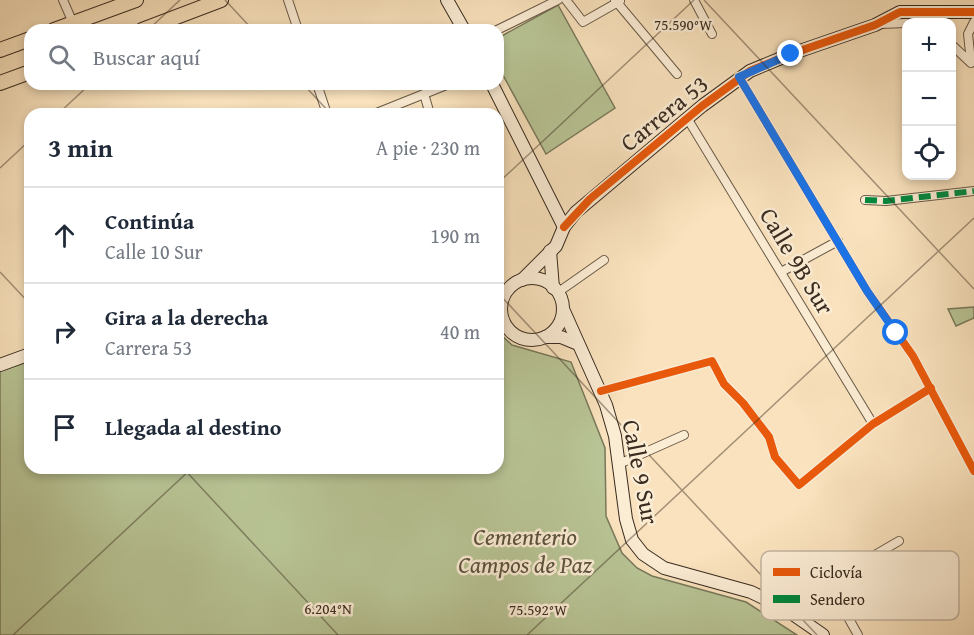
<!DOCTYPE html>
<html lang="es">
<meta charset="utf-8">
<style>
:root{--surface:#fff;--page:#f6f6f7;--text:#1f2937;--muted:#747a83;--line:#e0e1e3}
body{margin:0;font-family:"Gentium Book Plus",serif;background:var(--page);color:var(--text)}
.controls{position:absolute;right:18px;top:18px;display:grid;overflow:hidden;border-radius:12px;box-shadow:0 3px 9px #0003}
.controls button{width:54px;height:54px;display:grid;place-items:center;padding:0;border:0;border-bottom:2px solid var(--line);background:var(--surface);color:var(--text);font:30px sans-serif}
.stop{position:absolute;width:18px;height:18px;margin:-14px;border:4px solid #1a73e8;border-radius:50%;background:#fff}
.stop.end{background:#1a73e8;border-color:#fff;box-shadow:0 2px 6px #0008}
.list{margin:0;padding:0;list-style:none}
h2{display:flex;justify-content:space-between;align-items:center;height:78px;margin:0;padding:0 24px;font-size:26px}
h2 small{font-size:20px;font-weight:400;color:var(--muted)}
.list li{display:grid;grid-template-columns:39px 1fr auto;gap:18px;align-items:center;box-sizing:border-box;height:96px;padding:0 24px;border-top:2px solid var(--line)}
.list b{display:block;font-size:22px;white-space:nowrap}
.list p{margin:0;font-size:20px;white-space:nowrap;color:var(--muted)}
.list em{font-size:20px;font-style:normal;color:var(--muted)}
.icon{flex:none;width:33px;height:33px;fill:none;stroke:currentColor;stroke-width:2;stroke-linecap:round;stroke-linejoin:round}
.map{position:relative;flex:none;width:974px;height:635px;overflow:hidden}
.search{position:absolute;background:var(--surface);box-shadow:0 3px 9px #0003;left:24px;top:24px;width:480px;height:66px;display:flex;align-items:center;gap:15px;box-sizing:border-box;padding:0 21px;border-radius:18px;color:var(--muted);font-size:22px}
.panel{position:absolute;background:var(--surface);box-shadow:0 3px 9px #0003;left:24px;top:108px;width:480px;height:366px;border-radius:18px}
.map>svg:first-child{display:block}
</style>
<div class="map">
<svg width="974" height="635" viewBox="0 0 974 635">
<rect width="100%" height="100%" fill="#f9e2bd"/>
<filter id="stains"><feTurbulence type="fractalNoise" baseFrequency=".00333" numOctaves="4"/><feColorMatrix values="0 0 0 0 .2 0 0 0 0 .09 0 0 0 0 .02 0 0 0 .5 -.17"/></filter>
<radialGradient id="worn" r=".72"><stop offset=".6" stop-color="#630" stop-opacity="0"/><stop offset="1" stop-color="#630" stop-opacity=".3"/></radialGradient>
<g fill="#b8c495" stroke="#78785a" stroke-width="1.5">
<path d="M558,5L615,108L546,154L498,66V38Z"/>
<path d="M974,307V318L956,326L948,309Z"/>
<path d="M499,333L512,345L571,362L605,448L606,516L622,553L637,568L652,576L746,602L797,635H0V371L30,361V468H498Z"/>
</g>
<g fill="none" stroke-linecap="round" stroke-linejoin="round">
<g stroke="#695946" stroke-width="10">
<g id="street">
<path d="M63,0L73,23"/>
<path d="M288,0L298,30"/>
<path d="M566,0L583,22L620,1"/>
<path d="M615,0L677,74"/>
<path d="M694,0L712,34"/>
<path d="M881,24L906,23"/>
<path d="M497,30L558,0"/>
<path d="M952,45L971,63"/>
<path d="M971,62L968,34L974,22"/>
<path d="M739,77L867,291L913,356L974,471"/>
<path d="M317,84L327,114"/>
<path d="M424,94L430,114"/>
<path d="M374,114L449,84"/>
<path d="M687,118L873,424"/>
<path d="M865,200L886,201L974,191"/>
<path d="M781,272L838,241"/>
<path d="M557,293L604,260"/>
<path d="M498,300L501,303"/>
<path d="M601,391L712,361L724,384L743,403L769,437L775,457L799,485L873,424L931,388"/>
<path d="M619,464L684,435"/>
<path d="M858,635L830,585V581L899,541"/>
</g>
</g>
<g stroke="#392b1f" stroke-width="14">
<g id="secondary">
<path d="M447,0L464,30"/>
<path d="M492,84L564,227"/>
<path d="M550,251L553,288"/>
<circle cx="532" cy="309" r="31"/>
<path d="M522,280L556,246L564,227L576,212L702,106L750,71L791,54L875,25L900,12H974"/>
<path d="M563,309L606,405L615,436L626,519L632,540L643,554L664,568L751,592L784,608L823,635"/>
<path d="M545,337H561L578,344"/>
<path d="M0,365L30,354"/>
</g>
</g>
<g stroke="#392b1f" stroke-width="16">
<g id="primary">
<path d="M54,30L136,0"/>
<path d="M142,30L221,0"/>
<path d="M0,50L30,39"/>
<path d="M0,83L30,72"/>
</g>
</g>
<use href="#street" stroke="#fbecd4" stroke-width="8"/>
<use href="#secondary" stroke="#fbecd4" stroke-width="12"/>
<use href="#primary" stroke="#f9e2bd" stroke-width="14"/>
<path stroke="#00873e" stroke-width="6" stroke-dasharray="12 6" stroke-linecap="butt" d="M865,200L886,201L974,191"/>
<g stroke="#fbecd4" stroke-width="11">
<g id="cycleway">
<path d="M739,77L867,291L913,356L974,471"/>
<path d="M564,227L590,199L702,106L750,71L791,54L875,25L900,12H974"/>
<path d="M601,391L712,361L724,384L743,403L769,437L775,457L799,485L873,424L931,388"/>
</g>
</g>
<use href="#cycleway" stroke="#e8590c" stroke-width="8"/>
</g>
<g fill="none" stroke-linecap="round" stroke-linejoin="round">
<path stroke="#1a73e8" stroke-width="8" d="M791,54L739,77L867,291L896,333"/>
</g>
<path fill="none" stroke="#392b1f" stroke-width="1.5" stroke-opacity="0.45" d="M225,0L253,30M704,0L974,289M148,30L180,0M303,84L331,114M58,114L90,84M0,168L30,140M498,183L694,0M0,272L30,304M498,293L817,635M183,468L338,635M13,635L192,468M527,635L974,218"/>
<g text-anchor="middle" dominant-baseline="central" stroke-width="5" stroke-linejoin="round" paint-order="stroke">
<g font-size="24" fill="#392b1f" stroke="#fbecd4">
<text transform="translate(664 113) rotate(-39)">Carrera 53</text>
<text transform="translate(797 261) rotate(59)">Calle 9B Sur</text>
<text transform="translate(641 472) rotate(79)">Calle 9 Sur</text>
</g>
<g font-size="24" font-style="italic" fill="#59513c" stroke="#fbecd4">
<text x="525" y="536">Cementerio<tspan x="525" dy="28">Campos de Paz</tspan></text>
</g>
</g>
<rect x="761" y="551" width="198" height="69" rx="9" fill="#fbecd4" stroke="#c1b29e" stroke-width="1.5"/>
<rect x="773" y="568" width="27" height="8" fill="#e8590c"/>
<rect x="773" y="595" width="27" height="8" fill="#00873e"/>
<g font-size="16" fill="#392b1f">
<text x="810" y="578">Ciclovía</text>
<text x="810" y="605">Sendero</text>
</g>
<g font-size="15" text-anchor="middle" fill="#392b1f" stroke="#fbecd4" stroke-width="5" stroke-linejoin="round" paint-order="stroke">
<text x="683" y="30">75.590°W</text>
<text x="328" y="614">6.204°N</text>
<text x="538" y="615">75.592°W</text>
</g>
<rect width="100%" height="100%" filter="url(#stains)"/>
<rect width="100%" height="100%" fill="url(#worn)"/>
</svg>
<div class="controls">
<button>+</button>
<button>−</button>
<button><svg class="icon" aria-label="locate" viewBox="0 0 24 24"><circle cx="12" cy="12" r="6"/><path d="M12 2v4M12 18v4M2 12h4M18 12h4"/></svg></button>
</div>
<div class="stop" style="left:896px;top:333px"></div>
<div class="stop end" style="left:791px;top:54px"></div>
<div class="search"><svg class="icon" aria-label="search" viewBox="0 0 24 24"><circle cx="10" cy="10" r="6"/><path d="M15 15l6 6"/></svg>Buscar aquí</div>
<section class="panel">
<h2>3 min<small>A pie · 230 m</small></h2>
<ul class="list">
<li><svg class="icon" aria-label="ahead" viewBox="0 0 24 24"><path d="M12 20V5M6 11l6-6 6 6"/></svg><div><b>Continúa</b><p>Calle 10 Sur</p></div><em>190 m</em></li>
<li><svg class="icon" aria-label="right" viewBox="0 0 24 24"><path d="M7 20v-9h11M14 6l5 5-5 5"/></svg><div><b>Gira a la derecha</b><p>Carrera 53</p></div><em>40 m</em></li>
<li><svg class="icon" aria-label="arrive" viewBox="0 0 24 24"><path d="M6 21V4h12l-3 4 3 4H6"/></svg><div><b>Llegada al destino</b></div></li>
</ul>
</section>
</div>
